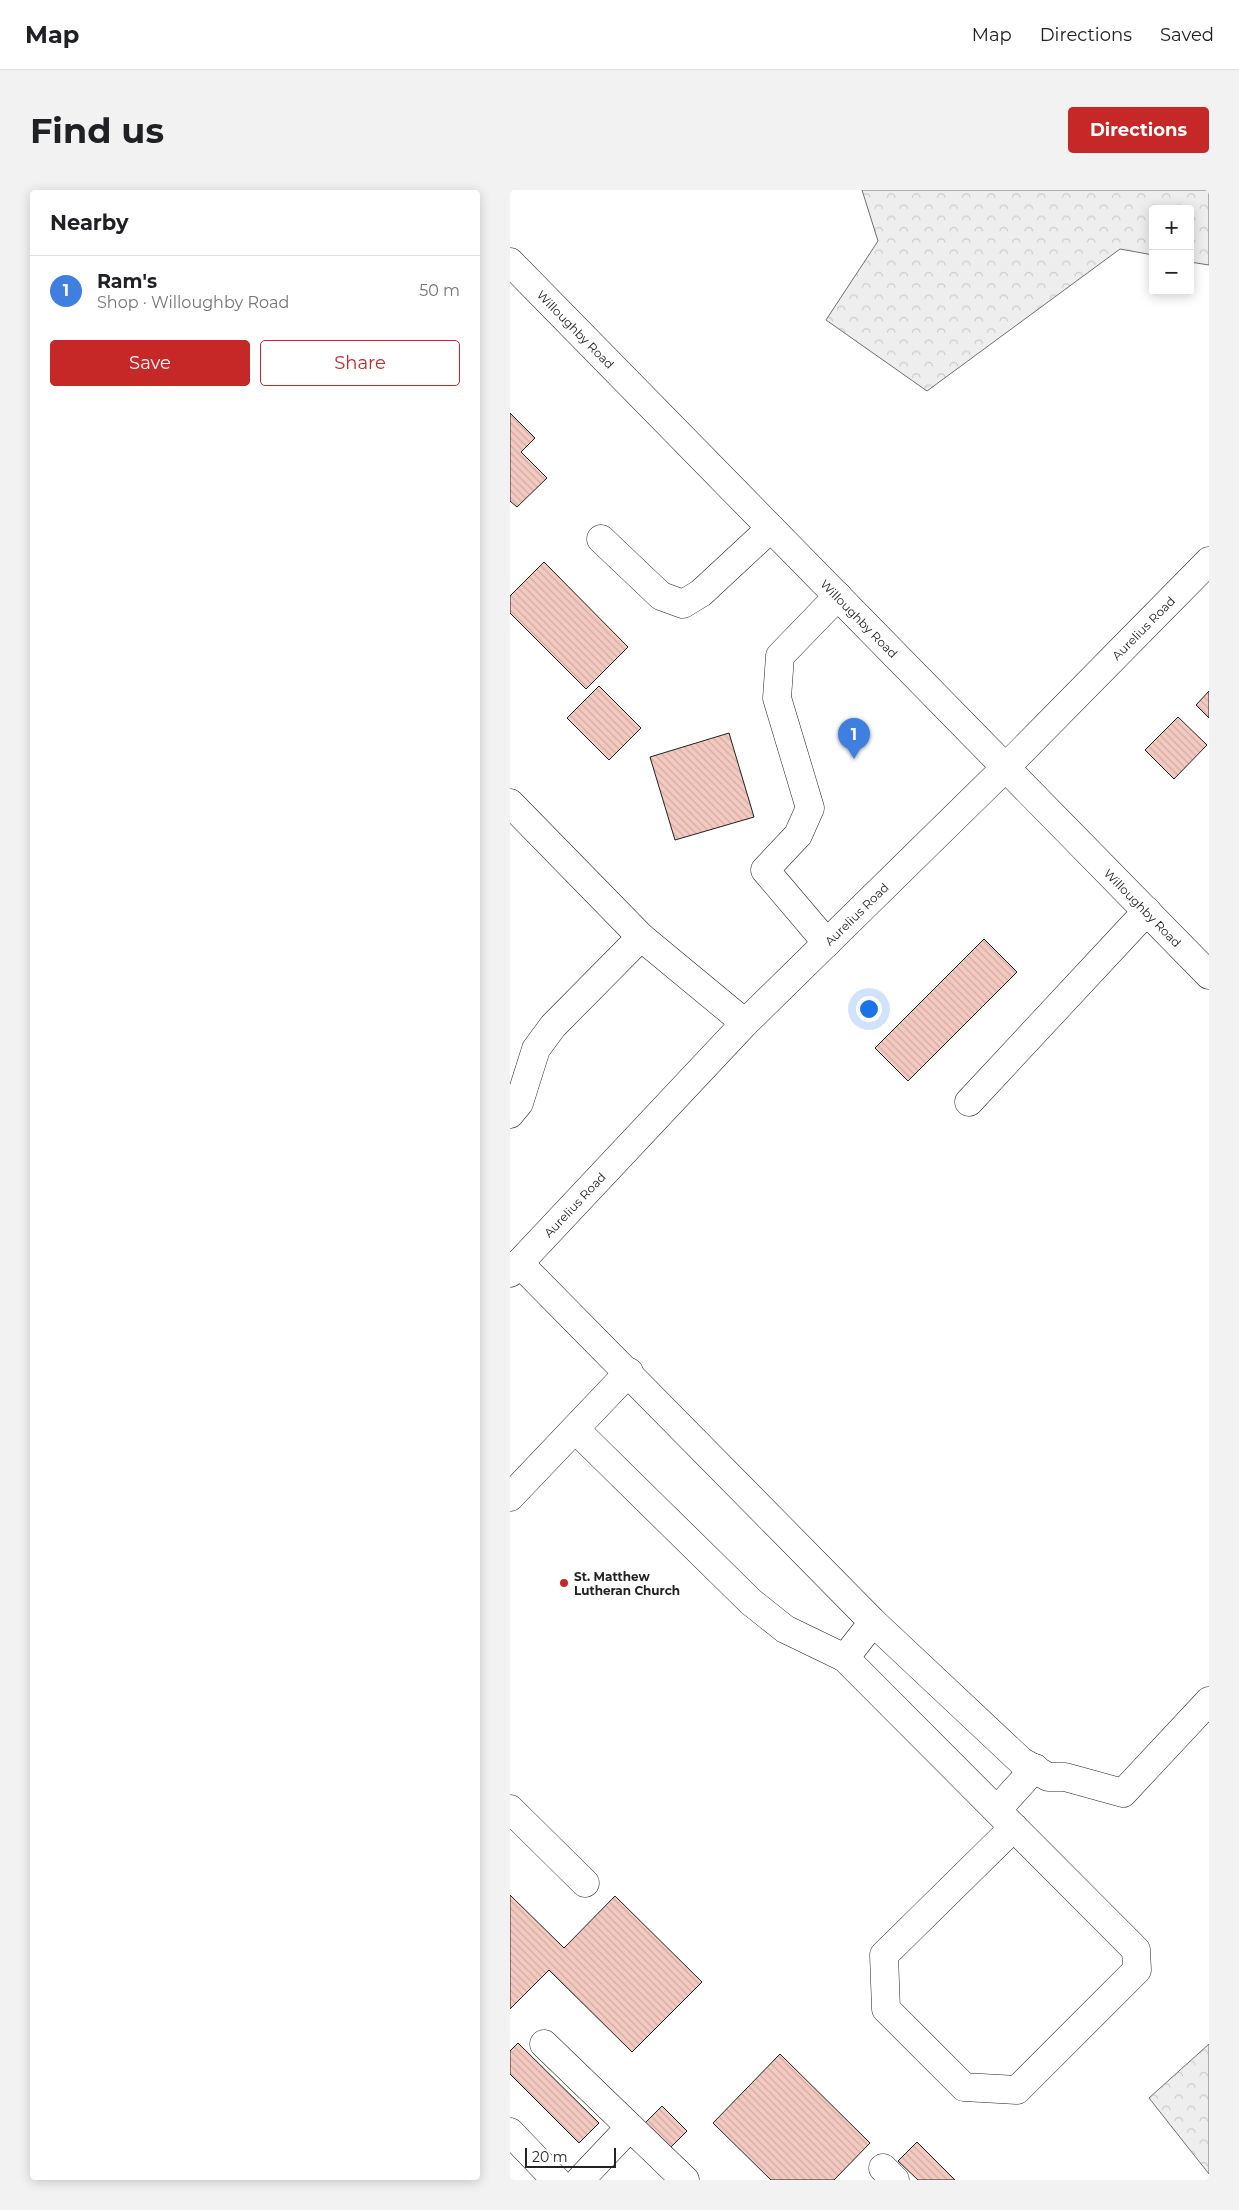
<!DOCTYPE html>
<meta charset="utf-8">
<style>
:root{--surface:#fff;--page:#f2f2f2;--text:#202124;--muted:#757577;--line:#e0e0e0;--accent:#c62828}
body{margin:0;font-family:Montserrat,sans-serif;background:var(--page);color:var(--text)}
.controls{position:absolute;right:15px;top:15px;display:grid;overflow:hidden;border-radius:5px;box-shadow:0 2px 12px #0003}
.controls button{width:45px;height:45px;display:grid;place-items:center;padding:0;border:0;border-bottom:1px solid var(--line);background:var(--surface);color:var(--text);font:25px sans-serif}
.scale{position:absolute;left:15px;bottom:12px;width:91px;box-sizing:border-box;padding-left:5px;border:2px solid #222;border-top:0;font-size:14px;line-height:18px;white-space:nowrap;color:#222;-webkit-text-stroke:4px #fff;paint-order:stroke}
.you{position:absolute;left:358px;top:818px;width:18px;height:18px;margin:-12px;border:4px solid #fff;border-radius:50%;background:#1a73e8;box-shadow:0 0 0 8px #1a73e833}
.badge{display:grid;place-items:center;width:32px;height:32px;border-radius:50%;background:var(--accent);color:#fff;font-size:16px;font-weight:700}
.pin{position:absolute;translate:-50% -41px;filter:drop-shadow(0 1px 2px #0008)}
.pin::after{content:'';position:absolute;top:26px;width:18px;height:15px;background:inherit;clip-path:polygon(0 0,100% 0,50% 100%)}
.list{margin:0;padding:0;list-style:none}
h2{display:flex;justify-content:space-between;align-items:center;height:65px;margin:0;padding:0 20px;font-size:21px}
h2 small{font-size:16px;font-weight:400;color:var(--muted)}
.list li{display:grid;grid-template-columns:32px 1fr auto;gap:15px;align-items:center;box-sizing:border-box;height:70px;padding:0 20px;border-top:1px solid var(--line)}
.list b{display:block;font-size:19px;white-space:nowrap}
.list p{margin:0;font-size:16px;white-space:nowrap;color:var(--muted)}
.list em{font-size:16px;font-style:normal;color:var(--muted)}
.actions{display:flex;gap:10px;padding:15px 20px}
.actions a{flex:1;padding:11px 0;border:1px solid var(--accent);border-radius:5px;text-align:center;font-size:18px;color:var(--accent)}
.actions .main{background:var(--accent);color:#fff}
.map{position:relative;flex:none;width:699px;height:1990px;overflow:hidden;border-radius:5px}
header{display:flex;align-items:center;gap:30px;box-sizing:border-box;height:70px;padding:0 25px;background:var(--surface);border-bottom:1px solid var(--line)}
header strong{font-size:24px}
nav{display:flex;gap:28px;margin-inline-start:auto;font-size:18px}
.intro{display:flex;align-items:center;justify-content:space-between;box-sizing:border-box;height:120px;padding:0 30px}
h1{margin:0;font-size:35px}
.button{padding:12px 22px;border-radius:5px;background:var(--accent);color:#fff;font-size:18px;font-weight:700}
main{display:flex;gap:30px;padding:0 30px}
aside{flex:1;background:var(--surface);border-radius:5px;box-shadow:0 2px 12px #0003}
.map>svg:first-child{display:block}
</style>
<header>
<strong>Map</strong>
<nav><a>Map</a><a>Directions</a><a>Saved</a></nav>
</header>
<div class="intro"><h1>Find us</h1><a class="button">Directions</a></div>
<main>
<aside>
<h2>Nearby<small></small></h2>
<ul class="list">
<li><span class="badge" style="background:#3f7fe0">1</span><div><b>Ram's</b><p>Shop · Willoughby Road</p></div><em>50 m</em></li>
</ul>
<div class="actions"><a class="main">Save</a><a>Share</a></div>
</aside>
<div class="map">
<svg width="699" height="1990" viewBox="0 0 699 1990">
<defs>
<pattern id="forest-crowns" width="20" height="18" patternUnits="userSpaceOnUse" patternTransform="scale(1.25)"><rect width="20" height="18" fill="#eee"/><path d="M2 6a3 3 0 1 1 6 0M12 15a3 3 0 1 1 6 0" fill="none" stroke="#ccc"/></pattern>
<pattern id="building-back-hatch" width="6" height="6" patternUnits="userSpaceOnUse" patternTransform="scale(1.25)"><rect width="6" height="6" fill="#f3c9c0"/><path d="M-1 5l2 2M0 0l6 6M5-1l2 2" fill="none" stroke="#d0aca5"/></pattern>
</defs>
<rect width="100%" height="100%" fill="#fff"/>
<g fill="url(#forest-crowns)" stroke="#6f6f6f">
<path d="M352,0H699V75L680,72V19H643V65L610,59L417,201L316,130L368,51Z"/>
<path d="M699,1854V1984L639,1908Z"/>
</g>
<g fill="url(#building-back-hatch)" stroke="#222">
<path d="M0,223L25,248L11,262L37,288L7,317L0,311Z"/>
<path d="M34,372L118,457L76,499L0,423V406Z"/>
<path d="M89,496L131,538L99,570L57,528Z"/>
<path d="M699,501V528L686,515Z"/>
<path d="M668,527L697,555L664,589L635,560Z"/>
<path d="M219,543L244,627L165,650L140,567Z"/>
<path d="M474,749L507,782L398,891L365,858Z"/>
<path d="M0,1705L54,1758L105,1706L192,1792L122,1862L39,1780L0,1819Z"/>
<path d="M8,1853L89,1933L69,1953L0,1884V1861Z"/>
<path d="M270,1864L360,1953L324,1990H261L203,1933Z"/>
<path d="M152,1916L177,1941L159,1959L134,1934Z"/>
<path d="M407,1952L445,1990H408L388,1971Z"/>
</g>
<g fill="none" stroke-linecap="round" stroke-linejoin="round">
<g stroke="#222" stroke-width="29">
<g id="minor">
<path id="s1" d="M0,72L699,785"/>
<path d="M91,349L151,406L173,414L191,403L261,338"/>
<path d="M0,613L131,747L235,833"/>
<path d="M317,753L255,680L288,645L300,618L267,508L270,466L328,406"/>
<path d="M459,912L637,721"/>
<path d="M0,924L9,913L26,859L43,836L131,747"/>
<path d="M9,1073L363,1432L335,1468L275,1439L241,1412L65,1239"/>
<path id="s2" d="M0,1083L235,833L495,578L699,371"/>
<path d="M0,1307L119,1182"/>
<path d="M363,1432L511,1571L538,1587H555L613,1603L699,1511"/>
<path d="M335,1468L626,1760L627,1780L507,1900L454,1897L376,1819L374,1765L504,1637"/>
<path d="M0,1619L75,1693"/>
<path d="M487,1620L525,1578"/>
<path d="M34,1854L175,1990"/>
<path d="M0,1942L46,1990"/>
<path d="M373,1978L385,1990"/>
<path d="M70,1990L120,1937"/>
</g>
</g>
<use href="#minor" stroke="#fff" stroke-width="28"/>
</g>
<circle fill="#c62828" stroke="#fff" stroke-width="2" cx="54" cy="1393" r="5"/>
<g text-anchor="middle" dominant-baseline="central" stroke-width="4" stroke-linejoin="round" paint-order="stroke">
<g font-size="12" fill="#222" stroke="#fff">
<text stroke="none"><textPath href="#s1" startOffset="94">Willoughby Road</textPath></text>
<text stroke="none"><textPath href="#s1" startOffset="499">Willoughby Road</textPath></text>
<text stroke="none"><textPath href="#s2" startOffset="904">Aurelius Road</textPath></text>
<text stroke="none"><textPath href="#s1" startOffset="904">Willoughby Road</textPath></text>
<text stroke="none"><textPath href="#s2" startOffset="499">Aurelius Road</textPath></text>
<text stroke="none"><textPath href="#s2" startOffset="94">Aurelius Road</textPath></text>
</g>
<g font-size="12" font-weight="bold" fill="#222" stroke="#fff" text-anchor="start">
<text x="64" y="1386">St. Matthew<tspan x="64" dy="14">Lutheran Church</tspan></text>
</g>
</g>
</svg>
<div class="controls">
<button>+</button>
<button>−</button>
</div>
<div class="scale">20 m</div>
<div class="you"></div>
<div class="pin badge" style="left:344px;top:569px;background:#3f7fe0">1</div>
</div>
</main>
